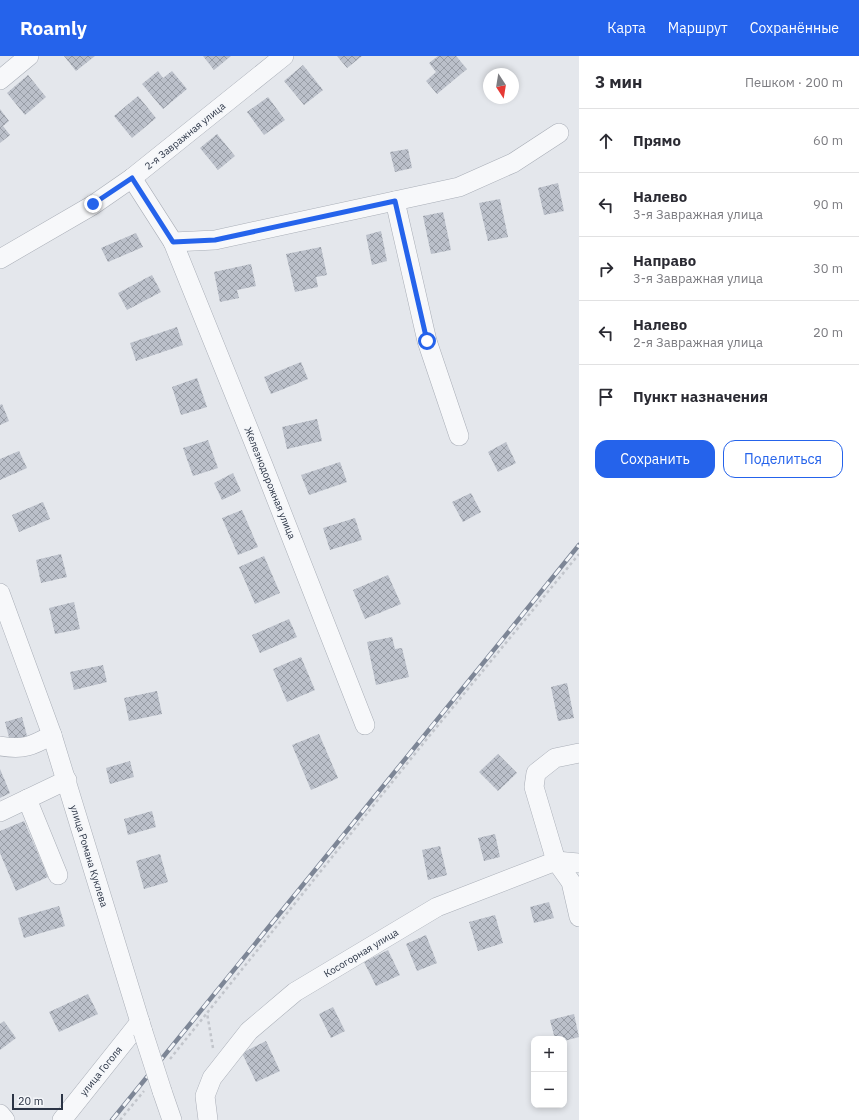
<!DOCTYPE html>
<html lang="ru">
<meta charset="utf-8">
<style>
:root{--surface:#fff;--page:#f7f7f7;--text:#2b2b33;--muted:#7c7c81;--line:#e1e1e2;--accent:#2563eb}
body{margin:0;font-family:"IBM Plex Sans",sans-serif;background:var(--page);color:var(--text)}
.controls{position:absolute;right:12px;bottom:12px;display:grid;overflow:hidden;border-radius:8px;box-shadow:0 2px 6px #0003}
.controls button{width:36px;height:36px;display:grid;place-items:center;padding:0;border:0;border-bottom:1px solid var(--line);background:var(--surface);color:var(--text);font:20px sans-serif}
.compass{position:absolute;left:483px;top:12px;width:36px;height:36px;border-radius:50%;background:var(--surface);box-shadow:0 2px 6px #0003;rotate:168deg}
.scale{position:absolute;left:12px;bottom:10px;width:51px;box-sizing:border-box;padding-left:4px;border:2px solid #2b3445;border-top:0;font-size:11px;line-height:14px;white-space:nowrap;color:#2b3445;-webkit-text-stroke:3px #f4f6f9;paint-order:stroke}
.stop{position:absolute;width:12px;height:12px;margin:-9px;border:3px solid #2563eb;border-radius:50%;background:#fff}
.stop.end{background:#2563eb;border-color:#fff;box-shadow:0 1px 4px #0008}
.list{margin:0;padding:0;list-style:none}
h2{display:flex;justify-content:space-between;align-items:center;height:52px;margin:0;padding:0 16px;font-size:17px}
h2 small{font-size:13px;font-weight:400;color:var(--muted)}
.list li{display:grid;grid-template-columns:26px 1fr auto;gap:12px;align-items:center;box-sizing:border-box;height:64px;padding:0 16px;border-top:1px solid var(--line)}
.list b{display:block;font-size:15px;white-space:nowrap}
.list p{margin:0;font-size:13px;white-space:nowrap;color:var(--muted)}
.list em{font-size:13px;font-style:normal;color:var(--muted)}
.actions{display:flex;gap:8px;padding:12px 16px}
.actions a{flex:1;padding:9px 0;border:1px solid var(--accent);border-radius:12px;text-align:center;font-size:14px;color:var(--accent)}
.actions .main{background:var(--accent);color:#fff}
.icon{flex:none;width:22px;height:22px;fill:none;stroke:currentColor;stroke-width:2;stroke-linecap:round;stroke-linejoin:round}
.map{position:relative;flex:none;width:579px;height:1064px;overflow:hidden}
header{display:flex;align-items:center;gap:24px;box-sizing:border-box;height:56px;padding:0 20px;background:var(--accent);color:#fff}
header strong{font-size:19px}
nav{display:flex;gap:22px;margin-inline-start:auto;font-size:14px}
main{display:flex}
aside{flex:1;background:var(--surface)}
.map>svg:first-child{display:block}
</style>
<header>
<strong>Roamly</strong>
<nav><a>Карта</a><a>Маршрут</a><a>Сохранённые</a></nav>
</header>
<main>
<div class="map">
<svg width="579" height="1064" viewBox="0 0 579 1064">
<defs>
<pattern id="building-cross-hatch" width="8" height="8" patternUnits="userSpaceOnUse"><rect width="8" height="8" fill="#bbc0ca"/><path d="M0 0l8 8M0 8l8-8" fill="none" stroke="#989da6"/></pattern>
</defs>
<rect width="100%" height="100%" fill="#e4e7ec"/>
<g fill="url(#building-cross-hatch)">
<path d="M64,0H95L76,15Z"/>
<path d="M203,0H231L214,14Z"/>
<path d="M337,0H362L347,12Z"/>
<path d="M438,0H456L467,13L437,38L426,25L436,16L429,7Z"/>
<path d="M303,9L323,34L304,49L284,25Z"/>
<path d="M158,15L163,22L172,15L187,33L163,53L142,28Z"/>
<path d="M28,19L46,41L25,59L7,37Z"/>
<path d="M138,40L156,62L132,82L114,60Z"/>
<path d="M268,41L285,64L264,79L247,56Z"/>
<path d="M0,53L9,65L3,70L10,79L0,87Z"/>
<path d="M217,78L235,100L218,114L200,92Z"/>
<path d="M408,93L412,112L395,116L390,96Z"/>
<path d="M558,127L564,155L544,159L538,132Z"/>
<path d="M500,143L508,181L488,185L479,147Z"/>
<path d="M443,156L451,194L431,198L423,160Z"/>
<path d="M381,175L387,205L372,209L366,179Z"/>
<path d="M136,177L143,191L108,206L101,192Z"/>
<path d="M321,191L327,219L316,221L318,231L295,236L286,198Z"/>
<path d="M251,208L256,230L237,234L239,242L220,246L214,216Z"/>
<path d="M152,219L161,236L127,254L118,237Z"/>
<path d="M177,271L183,289L136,305L130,287Z"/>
<path d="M301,306L308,323L271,338L264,321Z"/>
<path d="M197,322L207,351L181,359L172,331Z"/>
<path d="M2,348L9,365L0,369V349Z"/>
<path d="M317,363L322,385L287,393L282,371Z"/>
<path d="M208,384L218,412L193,420L183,392Z"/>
<path d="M506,386L516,407L498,416L488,396Z"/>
<path d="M19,395L27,412L0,424V403Z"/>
<path d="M340,406L347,426L309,439L301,419Z"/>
<path d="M233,417L241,435L222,444L214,427Z"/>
<path d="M471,437L481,456L463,466L452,446Z"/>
<path d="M43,446L50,463L19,476L12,459Z"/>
<path d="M242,454L258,491L238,499L222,462Z"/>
<path d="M355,462L362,484L330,494L323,472Z"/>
<path d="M61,498L67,521L41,527L36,504Z"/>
<path d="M264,500L280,537L255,548L239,511Z"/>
<path d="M388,519L401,548L365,563L353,534Z"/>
<path d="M74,546L80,573L55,578L49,552Z"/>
<path d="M289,563L297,581L260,597L252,579Z"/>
<path d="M392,581L395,593L402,592L409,621L376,629L367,586Z"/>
<path d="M301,601L315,634L287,646L273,613Z"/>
<path d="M103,609L107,626L74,634L70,616Z"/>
<path d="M567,627L574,662L558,665L551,631Z"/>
<path d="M157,635L162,658L129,665L124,642Z"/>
<path d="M22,661L27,680L10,685L5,666Z"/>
<path d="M319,678L338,722L311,734L292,689Z"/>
<path d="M498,698L517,717L498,735L479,716Z"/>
<path d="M130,705L134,721L110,728L106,712Z"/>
<path d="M0,713L10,737L0,742Z"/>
<path d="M152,755L156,771L128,779L124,763Z"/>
<path d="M24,765L48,821L16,835L0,797V775Z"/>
<path d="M495,778L500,801L484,805L478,782Z"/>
<path d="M440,790L447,819L428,824L422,794Z"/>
<path d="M160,798L168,826L144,833L136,805Z"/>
<path d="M549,846L554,862L534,867L530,851Z"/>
<path d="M59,850L65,870L24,882L18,862Z"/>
<path d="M495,859L503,887L478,895L469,866Z"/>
<path d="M426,879L437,907L417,915L406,888Z"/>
<path d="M388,894L400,919L376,930L364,906Z"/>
<path d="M88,938L98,958L59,976L49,956Z"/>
<path d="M333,951L345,975L331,982L319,958Z"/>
<path d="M574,958L579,981L564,985V983H555L550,964Z"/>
<path d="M4,965L16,982L0,994V968Z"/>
<path d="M266,985L280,1015L256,1026L242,997Z"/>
</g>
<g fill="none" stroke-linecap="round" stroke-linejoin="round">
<g stroke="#a9aeb7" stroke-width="20">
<g id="minor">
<path d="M0,24L29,0"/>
<path d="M132,122L173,186L215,184L459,131L513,107L559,77"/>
<path d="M395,145L427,285L459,380"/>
<path d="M173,186L263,409L365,669"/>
<path d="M0,203L93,149L132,122L284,0"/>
<path d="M0,537L52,679L143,976"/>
<path d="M0,690C24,694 32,690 52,679"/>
<path d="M579,697L555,702L536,717L534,731L556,805L571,826L579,861"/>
<path d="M27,743L58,819"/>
<path d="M0,756L67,724"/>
<path d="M162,1035L172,1064"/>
<path d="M0,1058L5,1064"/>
<path d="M62,1064L140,966"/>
<path d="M208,1064L205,1040L212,1022L249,975L295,936L437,851L556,805L579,807"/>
</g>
</g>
<g stroke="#c2c5cb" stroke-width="2.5" stroke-dasharray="3 3" stroke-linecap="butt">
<path d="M213,992L207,957L426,684L579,498"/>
<path d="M170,1003L207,957"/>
<path d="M120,1064L144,1035"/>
</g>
<use href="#minor" stroke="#f7f8fa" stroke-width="19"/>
<g stroke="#7d8696" stroke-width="4.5">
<path id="rail" d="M112,1064L579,489"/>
</g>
<use href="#rail" stroke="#f4f6f9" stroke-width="3" stroke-dasharray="9" stroke-linecap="butt"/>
<g stroke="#a9aeb7" stroke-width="20" stroke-linecap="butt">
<path id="minor-bridge" d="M143,976L162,1035"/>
</g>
<use href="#minor-bridge" stroke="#f7f8fa" stroke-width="19"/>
</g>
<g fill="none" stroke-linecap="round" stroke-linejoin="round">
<path stroke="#2563eb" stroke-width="5" d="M93,148L132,122L173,186L215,184L395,145L427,285"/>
</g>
<g text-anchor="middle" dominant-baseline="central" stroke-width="3" stroke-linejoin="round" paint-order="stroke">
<g font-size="10" fill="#2b3445" stroke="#f4f6f9">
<text transform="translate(185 80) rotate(-39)">2-я Завражная улица</text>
<text transform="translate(270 427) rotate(68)">Железнодорожная улица</text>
<text transform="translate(89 800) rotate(73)">улица Романа Куклева</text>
<text transform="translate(361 897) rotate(-31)">Косогорная улица</text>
<text transform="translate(101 1015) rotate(-51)">улица Гоголя</text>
</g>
</g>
</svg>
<div class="controls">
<button>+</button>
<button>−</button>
</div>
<svg class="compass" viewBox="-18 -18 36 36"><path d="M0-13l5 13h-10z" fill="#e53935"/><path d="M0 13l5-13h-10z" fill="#7c7c81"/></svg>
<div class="scale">20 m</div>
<div class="stop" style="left:427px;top:285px"></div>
<div class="stop end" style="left:93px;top:148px"></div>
</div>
<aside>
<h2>3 мин<small>Пешком · 200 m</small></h2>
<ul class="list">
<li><svg class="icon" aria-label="ahead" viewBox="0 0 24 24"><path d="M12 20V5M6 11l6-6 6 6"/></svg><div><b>Прямо</b></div><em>60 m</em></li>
<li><svg class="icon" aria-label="left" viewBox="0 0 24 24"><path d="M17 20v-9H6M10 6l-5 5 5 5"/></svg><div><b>Налево</b><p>3-я Завражная улица</p></div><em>90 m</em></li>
<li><svg class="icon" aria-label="right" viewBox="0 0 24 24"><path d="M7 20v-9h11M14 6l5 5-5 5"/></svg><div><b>Направо</b><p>3-я Завражная улица</p></div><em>30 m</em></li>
<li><svg class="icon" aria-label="left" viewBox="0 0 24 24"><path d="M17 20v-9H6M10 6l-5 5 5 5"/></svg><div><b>Налево</b><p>2-я Завражная улица</p></div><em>20 m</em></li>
<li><svg class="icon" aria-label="arrive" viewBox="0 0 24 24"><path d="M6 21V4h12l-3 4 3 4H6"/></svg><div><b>Пункт назначения</b></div></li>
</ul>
<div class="actions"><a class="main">Сохранить</a><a>Поделиться</a></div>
</aside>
</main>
